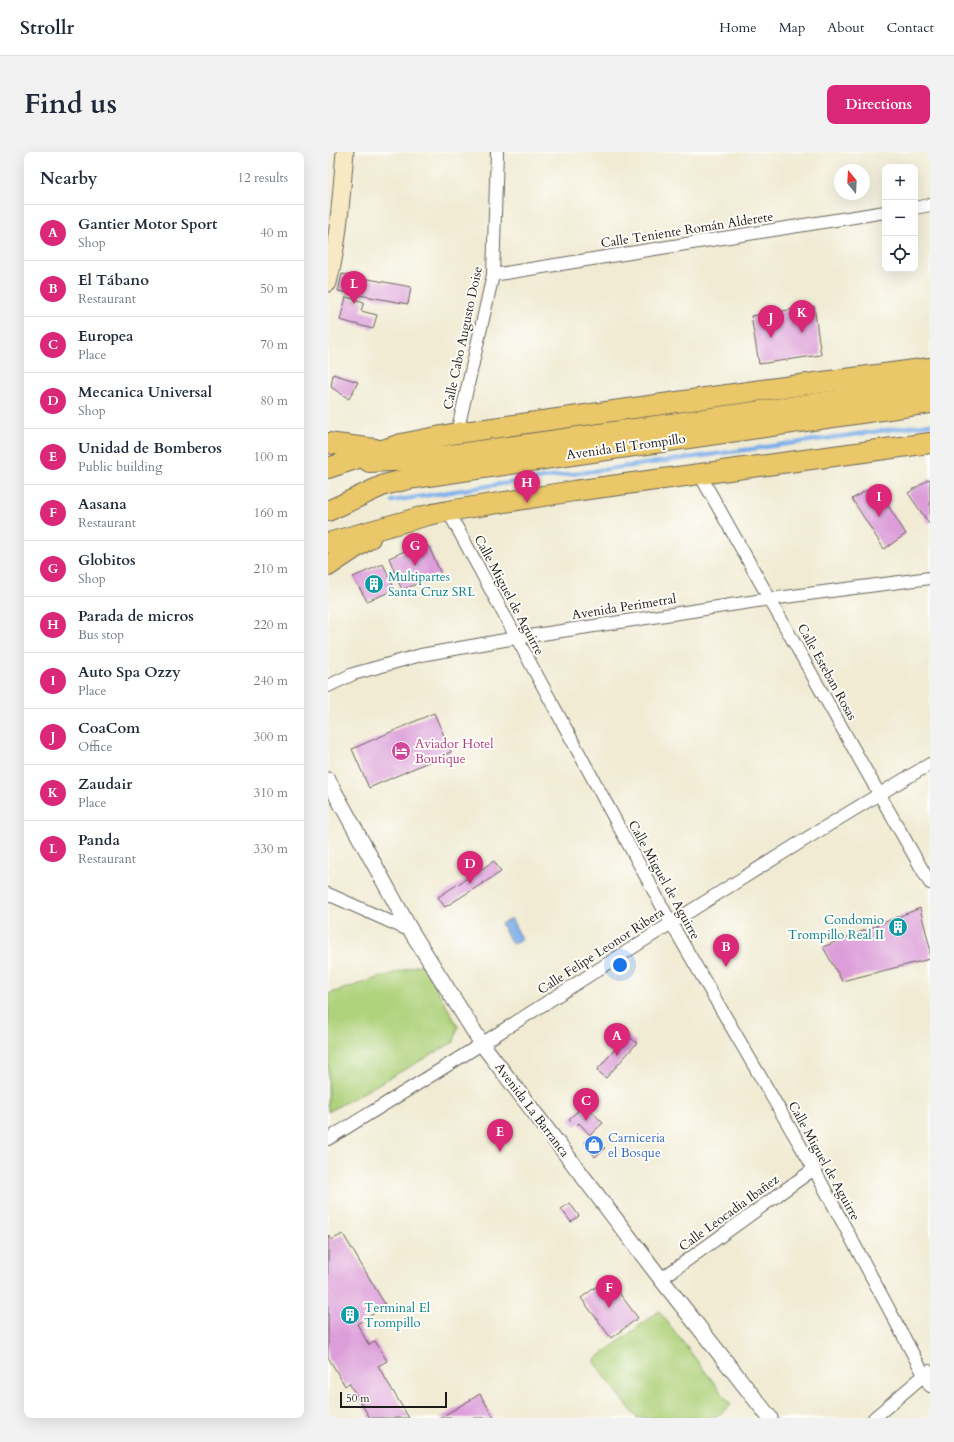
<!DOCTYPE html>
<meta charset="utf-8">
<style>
:root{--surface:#fff;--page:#f2f2f3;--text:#1f2937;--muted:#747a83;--line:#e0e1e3;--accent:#db2777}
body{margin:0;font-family:Cardo,serif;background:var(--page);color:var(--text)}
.controls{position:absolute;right:12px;top:12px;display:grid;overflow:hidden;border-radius:8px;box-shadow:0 4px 16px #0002}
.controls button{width:36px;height:36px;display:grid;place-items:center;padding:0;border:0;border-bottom:1px solid var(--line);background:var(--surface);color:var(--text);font:20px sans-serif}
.compass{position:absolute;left:506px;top:12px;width:36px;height:36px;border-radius:50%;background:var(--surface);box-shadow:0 4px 16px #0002;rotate:342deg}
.scale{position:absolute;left:12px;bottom:10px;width:107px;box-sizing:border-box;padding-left:4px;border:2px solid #1c1c1c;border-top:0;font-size:11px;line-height:14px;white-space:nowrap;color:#1c1c1c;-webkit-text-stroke:3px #fdfcf7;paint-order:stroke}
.you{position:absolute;left:292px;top:813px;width:14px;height:14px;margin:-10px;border:3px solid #fff;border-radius:50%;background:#1a73e8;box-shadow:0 0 0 6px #1a73e833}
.badge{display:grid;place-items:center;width:26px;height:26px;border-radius:50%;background:var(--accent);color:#fff;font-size:13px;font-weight:700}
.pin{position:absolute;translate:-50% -33px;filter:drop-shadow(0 1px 2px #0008)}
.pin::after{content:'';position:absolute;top:21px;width:14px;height:12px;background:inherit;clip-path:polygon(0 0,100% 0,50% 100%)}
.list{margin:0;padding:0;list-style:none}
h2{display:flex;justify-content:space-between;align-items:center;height:52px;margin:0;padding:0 16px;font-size:17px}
h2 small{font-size:13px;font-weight:400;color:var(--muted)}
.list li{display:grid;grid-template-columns:26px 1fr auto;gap:12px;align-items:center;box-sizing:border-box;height:56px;padding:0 16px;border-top:1px solid var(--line)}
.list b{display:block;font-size:15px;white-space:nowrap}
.list p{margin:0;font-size:13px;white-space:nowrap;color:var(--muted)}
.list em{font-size:13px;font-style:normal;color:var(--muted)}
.icon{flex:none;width:22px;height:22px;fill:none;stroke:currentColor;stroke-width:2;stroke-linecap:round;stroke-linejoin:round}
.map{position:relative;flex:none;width:602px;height:1266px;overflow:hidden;border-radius:8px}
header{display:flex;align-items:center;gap:24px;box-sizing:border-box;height:56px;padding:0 20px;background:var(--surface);border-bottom:1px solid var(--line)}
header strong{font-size:19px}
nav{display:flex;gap:22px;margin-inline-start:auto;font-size:14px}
.intro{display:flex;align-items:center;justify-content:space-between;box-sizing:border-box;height:96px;padding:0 24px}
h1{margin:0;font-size:28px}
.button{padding:10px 18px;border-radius:8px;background:var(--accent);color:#fff;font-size:14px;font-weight:700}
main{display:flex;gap:24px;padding:0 24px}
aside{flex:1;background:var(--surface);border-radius:8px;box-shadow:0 4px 16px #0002}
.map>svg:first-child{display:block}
</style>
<header>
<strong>Strollr</strong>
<nav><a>Home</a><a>Map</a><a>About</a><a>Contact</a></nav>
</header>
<div class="intro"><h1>Find us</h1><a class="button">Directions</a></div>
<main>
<aside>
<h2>Nearby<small>12 results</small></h2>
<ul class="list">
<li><span class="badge">A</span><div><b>Gantier Motor Sport</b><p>Shop</p></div><em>40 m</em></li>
<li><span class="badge">B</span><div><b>El Tábano</b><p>Restaurant</p></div><em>50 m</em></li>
<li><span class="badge">C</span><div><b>Europea</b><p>Place</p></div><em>70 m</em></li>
<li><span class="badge">D</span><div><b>Mecanica Universal</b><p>Shop</p></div><em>80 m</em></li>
<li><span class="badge">E</span><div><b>Unidad de Bomberos</b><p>Public building</p></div><em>100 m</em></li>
<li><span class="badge">F</span><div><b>Aasana</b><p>Restaurant</p></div><em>160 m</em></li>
<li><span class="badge">G</span><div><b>Globitos</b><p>Shop</p></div><em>210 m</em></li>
<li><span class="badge">H</span><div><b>Parada de micros</b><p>Bus stop</p></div><em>220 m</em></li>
<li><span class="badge">I</span><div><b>Auto Spa Ozzy</b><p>Place</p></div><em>240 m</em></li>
<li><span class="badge">J</span><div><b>CoaCom</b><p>Office</p></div><em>300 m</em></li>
<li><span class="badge">K</span><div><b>Zaudair</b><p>Place</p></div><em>310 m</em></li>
<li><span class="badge">L</span><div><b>Panda</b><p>Restaurant</p></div><em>330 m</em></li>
</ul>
</aside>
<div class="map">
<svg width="602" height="1266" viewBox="0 0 602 1266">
<rect width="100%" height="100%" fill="#fdfcf7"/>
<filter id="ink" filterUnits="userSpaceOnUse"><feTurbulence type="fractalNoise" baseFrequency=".025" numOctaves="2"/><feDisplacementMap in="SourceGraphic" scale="8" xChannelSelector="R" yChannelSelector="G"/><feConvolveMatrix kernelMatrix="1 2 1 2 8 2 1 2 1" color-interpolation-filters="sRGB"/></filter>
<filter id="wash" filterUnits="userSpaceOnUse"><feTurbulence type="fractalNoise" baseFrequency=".012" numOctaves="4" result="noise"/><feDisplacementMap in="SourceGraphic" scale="16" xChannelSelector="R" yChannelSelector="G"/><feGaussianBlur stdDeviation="0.9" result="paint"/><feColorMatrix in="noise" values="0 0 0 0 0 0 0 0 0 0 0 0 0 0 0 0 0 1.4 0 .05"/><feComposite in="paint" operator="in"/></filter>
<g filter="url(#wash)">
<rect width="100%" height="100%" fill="#f1ebd3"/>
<g fill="#afd27b" stroke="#66774c">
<path d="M94,812L130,874L126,890L0,960V842Z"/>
<path d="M331,1159L403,1253L387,1266H309L265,1209Z"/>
</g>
<path fill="#7eafe9" stroke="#4d6682" d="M183,766L194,787L184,792L173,772Z"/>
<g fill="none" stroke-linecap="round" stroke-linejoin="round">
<path stroke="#7eafe9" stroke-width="4.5" d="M64,349L166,333L602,272"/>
</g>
<g id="blocks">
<g fill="#dc9dd9">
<path d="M14,122L83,135L80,152L10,139Z"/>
<path d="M18,145L36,150L33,159L49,163L45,177L12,168Z"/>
<path d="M486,154L493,203L431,212L423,164Z"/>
<path d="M5,222L30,230L21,247L3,235Z"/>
<path d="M601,327L602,328V373L580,341Z"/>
<path d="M547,333L578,382L556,397L524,347Z"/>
<path d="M95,391L101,395L113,422L74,438L61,406Z"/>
<path d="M55,412L67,438L39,449L25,425Z"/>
<path d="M106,561L123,600L41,636L24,597Z"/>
<path d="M166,709L173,720L117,755L110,745Z"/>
<path d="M592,756L602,796V807L514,829L495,795Z"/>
<path d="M299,883L309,891L278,926L269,918Z"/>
<path d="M257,952L275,971L262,983L251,971L248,974L241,967Z"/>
<path d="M263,985L277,996L267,1005L257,990Z"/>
<path d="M242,1051L251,1064L243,1070L233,1057Z"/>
<path d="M15,1082L58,1154L29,1172L41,1193L47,1189L59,1209L50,1214L81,1266H42L21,1231L17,1234L0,1205V1083L3,1088Z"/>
<path d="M280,1126L310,1166L283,1186L253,1146Z"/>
<path d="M152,1242L166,1266H112Z"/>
</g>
</g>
</g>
<g filter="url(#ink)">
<use href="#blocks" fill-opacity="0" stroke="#67645c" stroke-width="1"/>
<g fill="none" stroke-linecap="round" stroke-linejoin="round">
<g stroke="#67645c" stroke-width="14">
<g id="minor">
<path d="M587,56L602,53"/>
<path d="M165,123L557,60"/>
<path d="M129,281L165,123L169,0"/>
<path d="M372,323C449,459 524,596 602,731"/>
<path d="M120,359L343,771L486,1017L602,1234"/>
<path d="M0,534L25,522L93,503L188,486L442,447L602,426"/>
<path d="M0,742L83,779"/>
<path d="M0,987C52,955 103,924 155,891C303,797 451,701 602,612"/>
<path d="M333,1127L486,1017"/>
<path d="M546,1266L601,1219"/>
</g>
</g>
<g stroke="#67645c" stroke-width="17">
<path id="tertiary" d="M0,628L83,779L154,892L333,1127L442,1266"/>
</g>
<g stroke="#67645c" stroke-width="19">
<path id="secondary" d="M0,131C11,88 13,44 17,0"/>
</g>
<g stroke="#67645c" stroke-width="22">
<g id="primary">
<path d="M0,291L47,297"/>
<path d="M41,310L87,308L602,235"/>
<path d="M0,316L73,292L129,281L434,238L602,216"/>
<path d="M0,359L56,333L80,327L602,251"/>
<path d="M0,391L100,363L120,359L246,339L602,291"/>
<path d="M0,414L42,386"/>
</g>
</g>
<use href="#minor" stroke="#fff" stroke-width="12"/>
<use href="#tertiary" stroke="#fff" stroke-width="15"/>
<use href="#secondary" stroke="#f7e9c3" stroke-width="17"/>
<use href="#primary" stroke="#eac769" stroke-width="20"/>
</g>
</g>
<defs>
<g id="building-disc" transform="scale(1)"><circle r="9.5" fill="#0f9aa8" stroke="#fdfcf7"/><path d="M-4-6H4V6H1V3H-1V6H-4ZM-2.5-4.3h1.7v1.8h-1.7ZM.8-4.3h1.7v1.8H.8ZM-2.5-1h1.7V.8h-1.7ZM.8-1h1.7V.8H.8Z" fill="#fff"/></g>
<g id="hotel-disc" transform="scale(1)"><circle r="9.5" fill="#d1479c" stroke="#fdfcf7"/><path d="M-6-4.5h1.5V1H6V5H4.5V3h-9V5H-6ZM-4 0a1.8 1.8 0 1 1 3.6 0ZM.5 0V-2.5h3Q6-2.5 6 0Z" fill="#fff"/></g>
<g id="shop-disc" transform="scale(1)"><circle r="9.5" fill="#3f7fe0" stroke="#fdfcf7"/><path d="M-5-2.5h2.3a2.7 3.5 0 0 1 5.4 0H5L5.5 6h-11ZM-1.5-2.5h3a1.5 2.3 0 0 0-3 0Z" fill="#fff"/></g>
</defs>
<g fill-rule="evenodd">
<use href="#building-disc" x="46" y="432"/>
<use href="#hotel-disc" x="73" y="599"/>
<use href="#building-disc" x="570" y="775"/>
<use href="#shop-disc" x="266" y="993"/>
<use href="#building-disc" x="22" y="1163"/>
</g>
<g text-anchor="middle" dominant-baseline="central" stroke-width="4" stroke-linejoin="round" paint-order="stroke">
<g font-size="13" fill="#1c1c1c" stroke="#fdfcf7">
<text transform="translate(359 78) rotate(-9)">Calle Teniente Román Alderete</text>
<text transform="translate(135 186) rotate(-78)">Calle Cabo Augusto Doise</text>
<text transform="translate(298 295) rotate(-8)">Avenida El Trompillo</text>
<text transform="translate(181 443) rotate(62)">Calle Miguel de Aguirre</text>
<text transform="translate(296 455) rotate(-9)">Avenida Perimetral</text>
<text transform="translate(499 520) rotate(61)">Calle Esteban Rosas</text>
<text transform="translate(336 728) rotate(61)">Calle Miguel de Aguirre</text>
<text transform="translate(273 799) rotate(-33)">Calle Felipe Leonor Ribera</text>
<text transform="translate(204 958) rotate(53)">Avenida La Barranca</text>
<text transform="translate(496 1009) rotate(61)">Calle Miguel de Aguirre</text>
<text transform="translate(401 1061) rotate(-36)">Calle Leocadia Ibañez</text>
</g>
<g font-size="13" fill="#0d838f" stroke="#fdfcf7" text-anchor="start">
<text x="60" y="425">Multipartes<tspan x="60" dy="15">Santa Cruz SRL</tspan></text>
<text x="556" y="768" text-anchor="end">Condomio<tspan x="556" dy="15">Trompillo Real II</tspan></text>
<text x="36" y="1156">Terminal El<tspan x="36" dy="15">Trompillo</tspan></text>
</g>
<g font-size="13" fill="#b23c85" stroke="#fdfcf7" text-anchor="start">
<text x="87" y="592">Aviador Hotel<tspan x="87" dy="15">Boutique</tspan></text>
</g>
<g font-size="13" fill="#366cbe" stroke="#fdfcf7" text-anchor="start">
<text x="280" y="986">Carniceria<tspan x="280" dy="15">el Bosque</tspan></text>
</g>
</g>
</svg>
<div class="controls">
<button>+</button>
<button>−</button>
<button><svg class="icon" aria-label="locate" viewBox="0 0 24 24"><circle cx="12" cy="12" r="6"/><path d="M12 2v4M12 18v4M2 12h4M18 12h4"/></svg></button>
</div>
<svg class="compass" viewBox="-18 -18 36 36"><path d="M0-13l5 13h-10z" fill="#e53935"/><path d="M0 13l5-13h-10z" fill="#747a83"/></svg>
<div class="scale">50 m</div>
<div class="you"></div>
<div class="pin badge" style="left:289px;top:904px">A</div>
<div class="pin badge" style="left:398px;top:815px">B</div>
<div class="pin badge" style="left:258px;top:969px">C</div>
<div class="pin badge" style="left:142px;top:732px">D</div>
<div class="pin badge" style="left:172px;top:1000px">E</div>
<div class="pin badge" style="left:281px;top:1156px">F</div>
<div class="pin badge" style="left:87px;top:414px">G</div>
<div class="pin badge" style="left:199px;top:351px">H</div>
<div class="pin badge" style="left:551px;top:365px">I</div>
<div class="pin badge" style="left:443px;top:186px">J</div>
<div class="pin badge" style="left:474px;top:181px">K</div>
<div class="pin badge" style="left:26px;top:152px">L</div>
</div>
</main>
